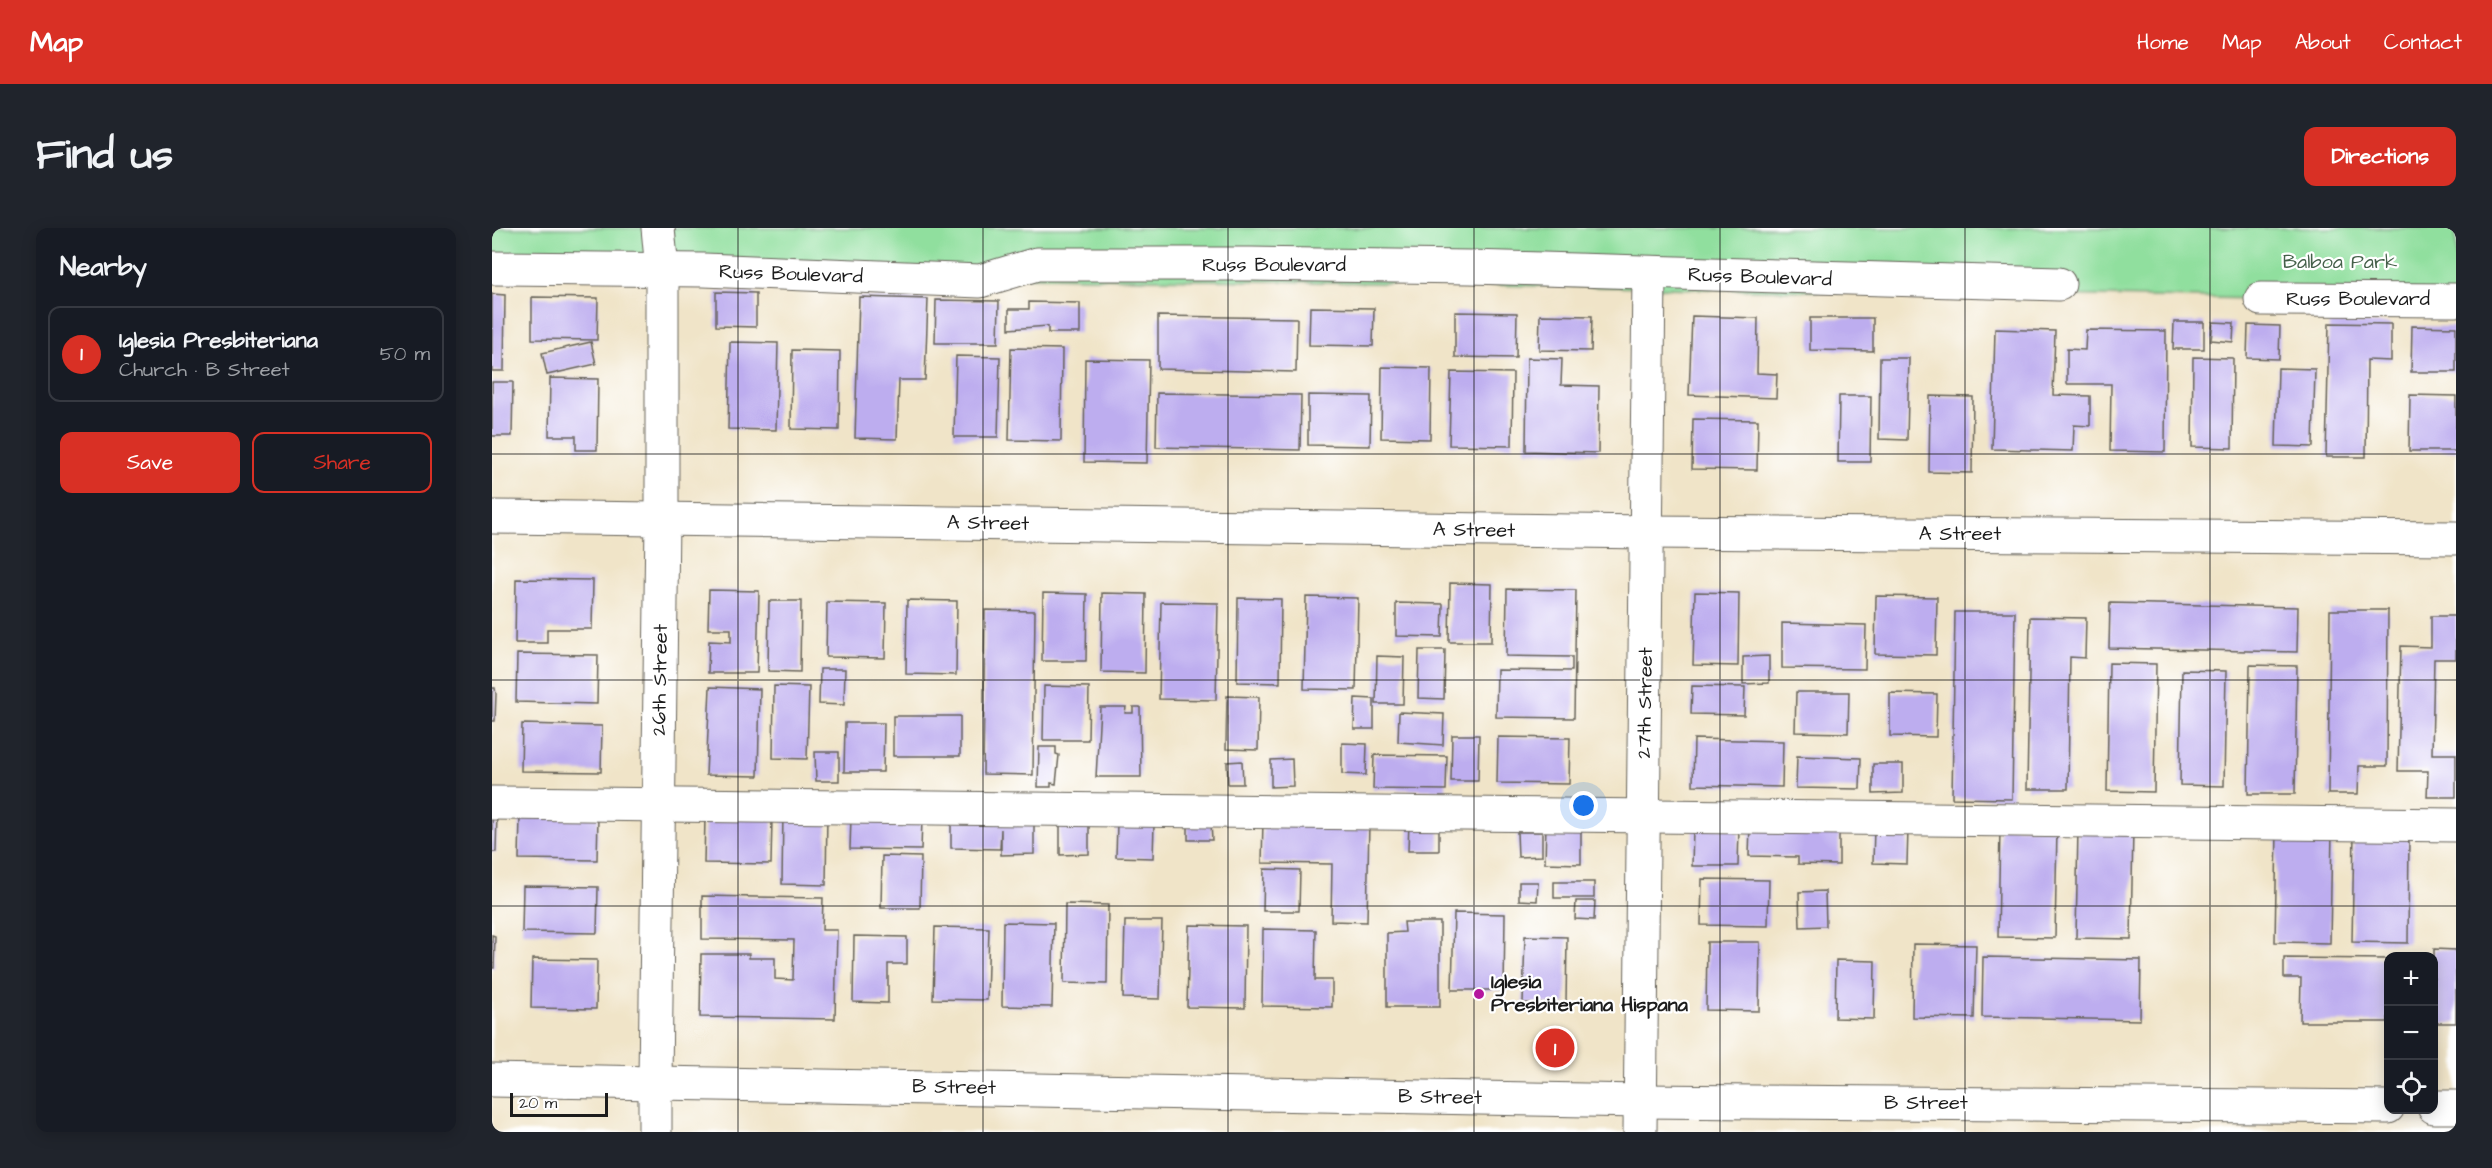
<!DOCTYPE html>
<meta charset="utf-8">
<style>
:root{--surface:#171b24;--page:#20242c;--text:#f1f3f6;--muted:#9ea1a6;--line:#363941;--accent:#d93025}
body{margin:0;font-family:"Architects Daughter",sans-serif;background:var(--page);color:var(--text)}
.controls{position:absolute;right:18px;bottom:18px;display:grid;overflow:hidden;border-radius:12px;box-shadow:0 3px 15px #0003}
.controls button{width:54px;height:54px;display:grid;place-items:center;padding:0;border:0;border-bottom:2px solid var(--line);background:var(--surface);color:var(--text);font:30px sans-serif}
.scale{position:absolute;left:18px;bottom:15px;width:98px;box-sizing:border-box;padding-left:6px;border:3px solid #1c1c1c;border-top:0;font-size:16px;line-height:21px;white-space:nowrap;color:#1c1c1c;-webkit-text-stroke:4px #fff;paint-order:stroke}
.you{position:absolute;left:1092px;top:578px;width:21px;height:21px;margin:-15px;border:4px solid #fff;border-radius:50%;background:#1a73e8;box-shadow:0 0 0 9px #1a73e833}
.badge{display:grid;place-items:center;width:39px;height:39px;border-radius:50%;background:var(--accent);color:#fff;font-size:20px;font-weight:700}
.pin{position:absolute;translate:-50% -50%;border:3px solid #fff;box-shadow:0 2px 6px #0006}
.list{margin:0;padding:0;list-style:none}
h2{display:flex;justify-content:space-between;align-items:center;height:78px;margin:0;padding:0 24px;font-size:26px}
h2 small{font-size:20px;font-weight:400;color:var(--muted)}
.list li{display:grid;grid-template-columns:39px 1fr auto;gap:18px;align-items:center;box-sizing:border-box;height:96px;margin:0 12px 12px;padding:0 12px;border:2px solid var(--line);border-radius:12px}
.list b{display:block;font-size:22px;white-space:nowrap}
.list p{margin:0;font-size:20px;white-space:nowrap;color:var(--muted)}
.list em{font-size:20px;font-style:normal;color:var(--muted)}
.actions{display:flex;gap:12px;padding:18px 24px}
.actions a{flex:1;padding:14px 0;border:2px solid var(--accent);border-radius:12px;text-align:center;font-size:21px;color:var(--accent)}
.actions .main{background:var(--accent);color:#fff}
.icon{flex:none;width:33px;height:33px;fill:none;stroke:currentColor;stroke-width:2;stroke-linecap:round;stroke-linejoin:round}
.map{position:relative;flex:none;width:1964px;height:904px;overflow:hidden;border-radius:12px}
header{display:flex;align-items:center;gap:36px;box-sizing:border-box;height:84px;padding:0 30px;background:var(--accent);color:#fff}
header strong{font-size:28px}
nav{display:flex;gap:33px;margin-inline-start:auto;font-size:21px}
.intro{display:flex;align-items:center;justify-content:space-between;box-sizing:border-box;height:144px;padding:0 36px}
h1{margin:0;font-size:42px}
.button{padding:15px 27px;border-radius:12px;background:var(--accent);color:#fff;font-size:21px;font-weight:700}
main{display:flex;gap:36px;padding:0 36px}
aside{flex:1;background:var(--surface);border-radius:12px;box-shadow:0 3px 15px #0003}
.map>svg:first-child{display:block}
</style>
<header>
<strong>Map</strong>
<nav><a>Home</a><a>Map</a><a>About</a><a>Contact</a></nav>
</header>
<div class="intro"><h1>Find us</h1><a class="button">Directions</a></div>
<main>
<aside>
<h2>Nearby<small></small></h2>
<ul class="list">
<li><span class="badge">1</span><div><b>Iglesia Presbiteriana</b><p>Church · B Street</p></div><em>50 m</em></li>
</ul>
<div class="actions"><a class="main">Save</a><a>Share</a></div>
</aside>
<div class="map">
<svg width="1964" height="904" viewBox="0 0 1964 904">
<rect width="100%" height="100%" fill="#fff"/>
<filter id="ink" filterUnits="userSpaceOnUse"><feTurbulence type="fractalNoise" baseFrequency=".0167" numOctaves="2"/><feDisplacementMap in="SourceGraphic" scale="12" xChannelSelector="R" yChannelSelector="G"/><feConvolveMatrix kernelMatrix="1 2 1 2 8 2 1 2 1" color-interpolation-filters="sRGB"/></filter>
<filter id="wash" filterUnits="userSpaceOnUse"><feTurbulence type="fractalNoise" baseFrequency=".008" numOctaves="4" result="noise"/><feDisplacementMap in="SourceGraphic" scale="24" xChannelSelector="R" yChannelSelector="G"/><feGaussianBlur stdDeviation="1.35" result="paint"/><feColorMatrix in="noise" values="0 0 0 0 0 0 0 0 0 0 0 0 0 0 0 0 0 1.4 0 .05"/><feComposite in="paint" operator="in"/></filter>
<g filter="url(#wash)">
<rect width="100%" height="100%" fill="#f0e4c8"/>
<path fill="#90df9e" stroke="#567e5d" stroke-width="1.5" d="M0,0H1964V68L1769,71L0,39Z"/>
<g id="blocks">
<g fill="#bdadef">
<path d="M224,64L264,65V99L224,98Z"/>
<path d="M0,66L13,67L12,143H0Z"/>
<path d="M40,69L106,70L105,112L40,111Z"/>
<path d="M367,69L436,71L433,152H407L405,211L363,210Z"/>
<path d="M444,72L507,73L506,115H443Z"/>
<path d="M537,74L588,75V105H556V98L517,101V81H537Z"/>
<path d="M818,79L882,80L881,118L817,117Z"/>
<path d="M963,84L1025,85L1024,130L963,129Z"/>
<path d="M1048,87L1100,88L1099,123L1047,122Z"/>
<path d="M666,88L805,90L804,144L666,141Z"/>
<path d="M1200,88L1266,90L1265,145L1285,146L1284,170L1197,167Z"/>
<path d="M1318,90H1381V123L1318,122Z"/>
<path d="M1682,94H1712V121H1681Z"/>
<path d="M1721,94L1742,95L1741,114L1719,112Z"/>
<path d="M1837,95L1899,96V133L1875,132L1874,229H1834Z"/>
<path d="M1756,97L1788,98L1787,131L1755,130Z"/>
<path d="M1920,98L1964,99V144H1919Z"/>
<path d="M1503,101L1563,103L1561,167L1598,168V198L1582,197L1581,223L1500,221Z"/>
<path d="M1594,102L1674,103L1673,224L1618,223L1619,156H1575V121L1593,122Z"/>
<path d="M99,114L104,136L55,147L50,125Z"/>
<path d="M238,114L286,115L284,202L236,201Z"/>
<path d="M519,120L570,121L569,213L517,212Z"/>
<path d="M300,122L348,123L347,202L299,201Z"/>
<path d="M464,128L508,129L506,209H462Z"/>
<path d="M1701,129L1741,130L1740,220L1700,219Z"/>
<path d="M1035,130L1070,131L1069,157L1107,158L1106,225L1034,223Z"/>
<path d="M1388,130H1417L1415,212L1387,211Z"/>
<path d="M593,131L657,132L655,235L592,234Z"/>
<path d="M890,139L939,140L938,211L889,210Z"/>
<path d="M1786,140L1823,141L1821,219L1784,218Z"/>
<path d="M959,144L1021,145L1020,218L957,217Z"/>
<path d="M58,150L106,151L105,222H84V208H57Z"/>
<path d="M0,154H21L20,208H0Z"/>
<path d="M665,165L809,167L808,222L664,219Z"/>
<path d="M816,167L879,168L878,218L816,217Z"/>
<path d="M1918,167L1964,168V223H1917Z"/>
<path d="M1347,168H1379L1378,234H1346Z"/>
<path d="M1438,168L1481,169L1480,245L1437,244Z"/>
<path d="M1201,191L1266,192L1265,242L1200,241Z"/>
<path d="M24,351L101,352L100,401H55V415H23Z"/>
<path d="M958,355L1000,356L999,414H957Z"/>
<path d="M1015,361L1084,362L1082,490L1004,489L1005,442L1080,443V429L1014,428Z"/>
<path d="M217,362L267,363L265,445H216L217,413L239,414V401H216Z"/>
<path d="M1203,364L1247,365L1246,438L1201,437Z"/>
<path d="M551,365L595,366L594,433H550Z"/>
<path d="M610,365L654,366L653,445L609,444Z"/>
<path d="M1384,368L1445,369L1444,427L1383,426Z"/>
<path d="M814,369L866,370L864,462L812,461Z"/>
<path d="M746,370L789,371L788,455L745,454Z"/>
<path d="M415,372L465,373L464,447L414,446Z"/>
<path d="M277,373H309L308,444L276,443Z"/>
<path d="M335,374L394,375L393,430L334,429Z"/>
<path d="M669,374L726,375L724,472L667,471Z"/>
<path d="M904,375L951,376L950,409L904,408Z"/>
<path d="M1618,375L1806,379L1805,424L1617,420Z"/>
<path d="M493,382L543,383L541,547L491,546Z"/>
<path d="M1838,382H1896L1895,538H1867L1866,566H1836Z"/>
<path d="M1463,384H1523L1520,571L1460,570Z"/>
<path d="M1939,388H1964V431H1942L1940,526H1964V569H1935L1936,543H1906L1909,418L1939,419Z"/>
<path d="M1538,389L1594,390L1593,430L1578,429L1576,561H1535Z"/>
<path d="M1290,395L1374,397L1373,441L1290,440Z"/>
<path d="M927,422H953L952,471L926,470Z"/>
<path d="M25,426L106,427L105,476L24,474Z"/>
<path d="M885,428L912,429L911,476H884Z"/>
<path d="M1277,428V455L1251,456V429Z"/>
<path d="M1617,435L1664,436L1662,564L1615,563Z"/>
<path d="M1758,437L1805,438L1803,566H1756Z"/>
<path d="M328,441H353L352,477L327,476Z"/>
<path d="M1690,442L1734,443L1732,558L1688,557Z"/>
<path d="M282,458L317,459L315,531L281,530Z"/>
<path d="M552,458L597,459L596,512H551Z"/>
<path d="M1200,458L1253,459L1252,487L1199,486Z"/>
<path d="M218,459L268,461L266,548L214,547Z"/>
<path d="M0,460H3L4,466L3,493H0Z"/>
<path d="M1304,464H1357L1356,505L1303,504Z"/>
<path d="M1398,465L1445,466L1444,509L1398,508Z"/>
<path d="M735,468L767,469L766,522L734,521Z"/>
<path d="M863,470L882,471V501H862Z"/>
<path d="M608,479H634L633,485H641V479H648L649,549H604Z"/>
<path d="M907,484L952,486L951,517L906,514Z"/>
<rect x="401" y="488" width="67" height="40"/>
<path d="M353,495H392L391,544H352Z"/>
<path d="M30,496L110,498L109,544L29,543Z"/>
<path d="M960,507H987L986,553H959Z"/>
<path d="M1006,509L1078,510L1077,556L1005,555Z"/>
<path d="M1202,511L1291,513L1290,559L1201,557Z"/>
<path d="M850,515L875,516L874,547L850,546Z"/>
<path d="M547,519H564V526L567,527L564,556L559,555V559H546Z"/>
<path d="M323,524H347V553H324Z"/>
<path d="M882,527L955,528L954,562L881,561Z"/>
<path d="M1305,528L1369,530L1368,561L1304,560Z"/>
<path d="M800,531L801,558L779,559V532Z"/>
<path d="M750,533L751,556H736L735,534Z"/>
<path d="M1381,536H1411V565L1381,566Z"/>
<path d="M291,584L335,585L334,657L290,656Z"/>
<path d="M0,585H5L4,624H0Z"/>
<path d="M28,588L106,589L105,632L27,631Z"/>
<path d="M213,589L280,590L279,636L212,635Z"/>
<path d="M359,589L430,590L429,622L358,621Z"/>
<path d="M459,592L542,593V626L509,627V601L508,621L459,620Z"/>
<path d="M771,592L877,594L875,694L839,693L840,636L770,635Z"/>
<path d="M696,594L719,595L720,612H696Z"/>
<path d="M917,594H947V623H916Z"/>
<path d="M568,595H597V626L568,627Z"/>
<path d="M625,595L662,596L661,630L624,629Z"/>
<path d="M1054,595L1089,596V636L1053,635Z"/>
<path d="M1258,597L1347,599V637L1306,636V629L1257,628Z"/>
<path d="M1508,599L1565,600L1563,710L1506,709Z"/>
<path d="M1586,599L1641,600L1639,711L1584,710Z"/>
<path d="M1201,600H1247L1246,638H1200Z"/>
<path d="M1382,600L1416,601L1415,636L1381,635Z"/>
<path d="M1785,601L1840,602L1838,715L1783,714Z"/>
<path d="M1025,604H1050V628L1026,629Z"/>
<path d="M1862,604L1917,605L1916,715L1860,714Z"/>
<path d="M390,628L429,629L428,680H389Z"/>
<path d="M772,641L808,642L807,683H771Z"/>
<path d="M1210,651L1277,652L1276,698L1209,697Z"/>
<path d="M1027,654H1046L1045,673L1027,672Z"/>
<rect x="1062" y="654" width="40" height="16"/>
<path d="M31,658L106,659L105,705L30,704Z"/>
<path d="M1333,663L1334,698L1308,699L1307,664Z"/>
<path d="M210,668L331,670L330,702H345L343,791L208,789L209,726H257V730H283V751L301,752L302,712L210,711Z"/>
<path d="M1084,673H1103L1102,692L1083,691Z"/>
<path d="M573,676L616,677L615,756L572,755Z"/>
<path d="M962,685L1013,686L1012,762H960Z"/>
<path d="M633,693H670L668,771L631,770Z"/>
<path d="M511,694L562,695L560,779L510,778Z"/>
<path d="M912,694H948V779H895V705L913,704Z"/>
<path d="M697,697L754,698L753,780L695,779Z"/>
<path d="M443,699L497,700L495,772L441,771Z"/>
<path d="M771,701L824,702L823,752H840V779L770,778Z"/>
<path d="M0,707L3,708L2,740H0Z"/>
<path d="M362,708L415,709V736H396V775L361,774Z"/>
<path d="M1033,708L1075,709L1074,776L1031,775Z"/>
<path d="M1215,714H1268L1267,783L1214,782Z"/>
<path d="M1421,716L1484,717L1482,790L1420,789Z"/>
<path d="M1942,721L1964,722V795H1942Z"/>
<path d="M1491,729L1649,732L1648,792L1490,789Z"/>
<path d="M1792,730L1896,731V794H1808L1809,750H1792Z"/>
<path d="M40,731L105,732L104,781L39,780Z"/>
<path d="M1344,732L1383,733L1382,791L1343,790Z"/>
</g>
</g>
</g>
<g filter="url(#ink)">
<use href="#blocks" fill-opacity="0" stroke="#666258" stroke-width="1.5"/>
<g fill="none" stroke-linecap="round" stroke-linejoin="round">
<g stroke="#666258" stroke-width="35">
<g id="minor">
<path d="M0,40L212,42L488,53L545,36H759L978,39L1567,56"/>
<path d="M1769,71L1964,72"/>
<path d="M0,289L1156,304L1964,310"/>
<path d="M0,575L1964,597"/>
<path d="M163,904V853"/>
<path d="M1148,904L1157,46"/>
</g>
</g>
<g stroke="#666258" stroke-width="35">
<g id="major">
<path d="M0,852L1149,873L1896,879"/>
<path d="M163,853L170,291V42L166,0"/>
<path d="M1942,879H1964"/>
</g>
</g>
<use href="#minor" stroke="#fff" stroke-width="33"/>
<use href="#major" stroke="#fff" stroke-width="33"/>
</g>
</g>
<path fill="none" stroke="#1c1c1c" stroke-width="1.5" stroke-opacity="0.55" d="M246,0V904M491,0V904M736,0V904M982,0V904M1228,0V904M1473,0V904M1718,0V904M0,226H1964M0,452H1964M0,678H1964"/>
<circle fill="#b5179e" stroke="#fff" stroke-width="2" cx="987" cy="766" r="6"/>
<g text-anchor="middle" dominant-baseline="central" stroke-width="4.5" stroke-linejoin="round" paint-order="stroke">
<g font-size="20" fill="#45604a" stroke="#fff">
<text x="1848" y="34">Balboa Park</text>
</g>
<g font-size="20" fill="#1c1c1c" stroke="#fff">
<text x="782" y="37">Russ Boulevard</text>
<text transform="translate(299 46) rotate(2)">Russ Boulevard</text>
<text transform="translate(1268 49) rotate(2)">Russ Boulevard</text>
<text x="1866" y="71">Russ Boulevard</text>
<text transform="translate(496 295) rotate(1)">A Street</text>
<text transform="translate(982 302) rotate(1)">A Street</text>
<text x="1468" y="306">A Street</text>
<text transform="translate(168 452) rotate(-89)">26th Street</text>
<text transform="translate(1153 475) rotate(-89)">27th Street</text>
<text transform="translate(462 859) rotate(1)">B Street</text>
<text transform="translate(948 869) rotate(1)">B Street</text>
<text x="1434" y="875">B Street</text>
</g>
<g font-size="20" font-weight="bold" fill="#1c1c1c" stroke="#fff" text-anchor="start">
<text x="999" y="754">Iglesia<tspan x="999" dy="23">Presbiteriana Hispana</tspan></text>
</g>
</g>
</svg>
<div class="controls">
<button>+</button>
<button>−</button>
<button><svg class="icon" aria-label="locate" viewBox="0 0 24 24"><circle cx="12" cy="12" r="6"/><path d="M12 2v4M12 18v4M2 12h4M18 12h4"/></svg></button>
</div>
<div class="scale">20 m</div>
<div class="you"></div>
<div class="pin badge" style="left:1063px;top:820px">1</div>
</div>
</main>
